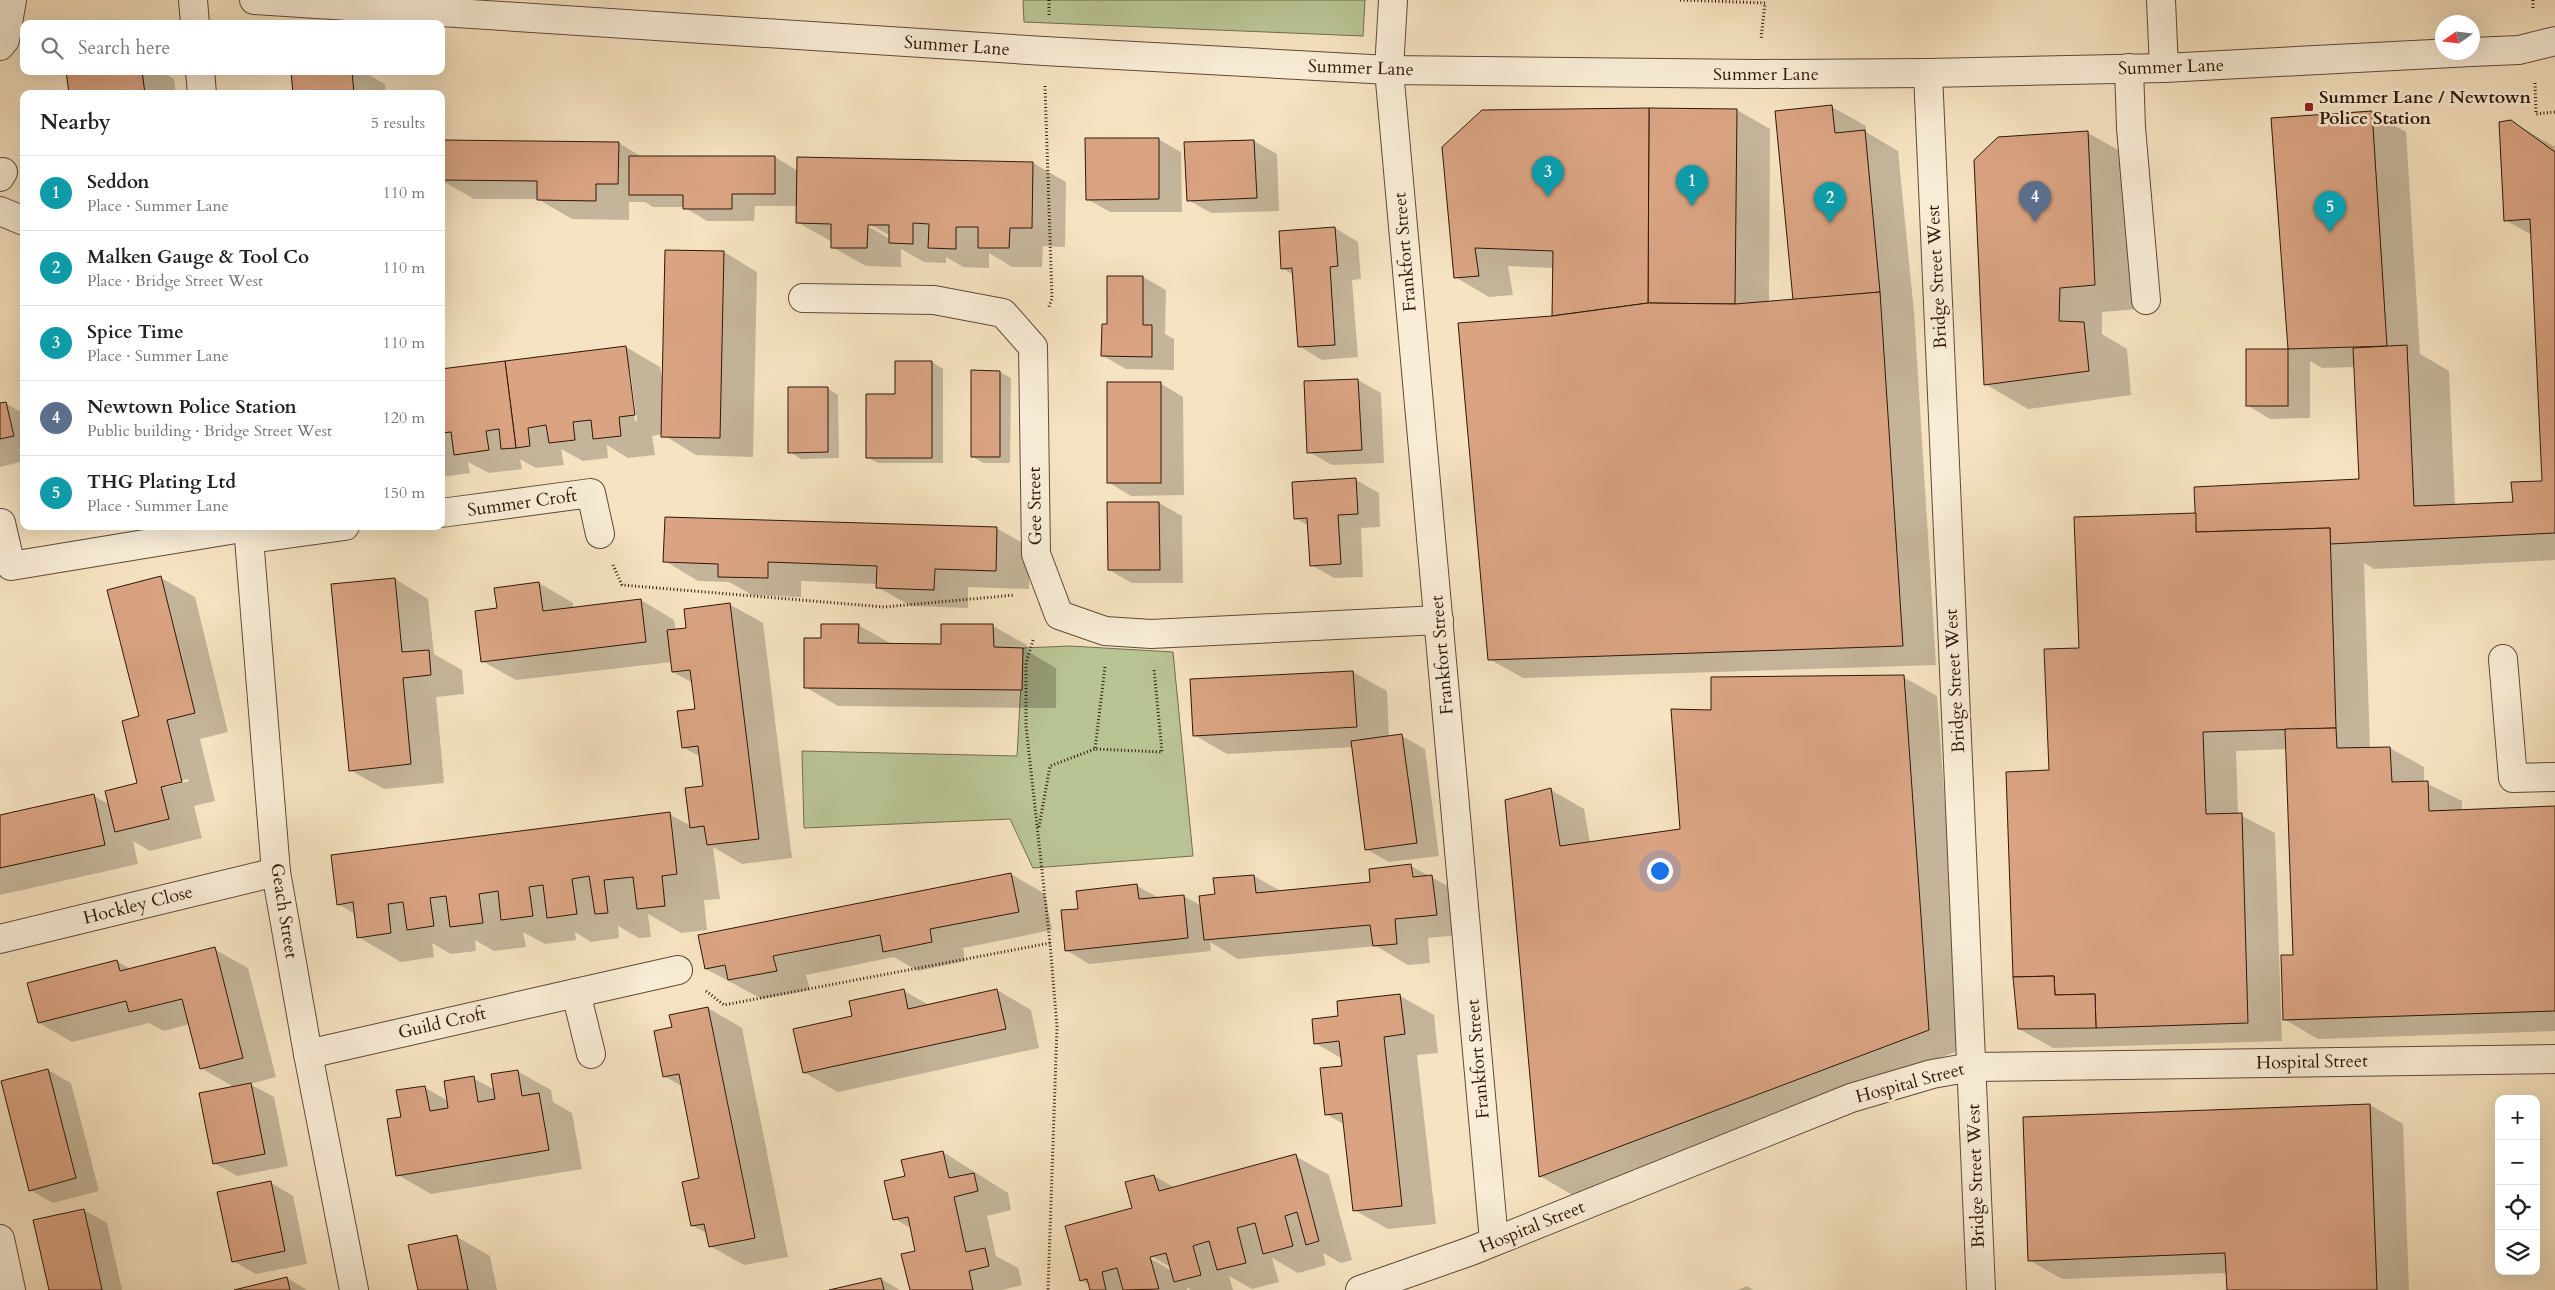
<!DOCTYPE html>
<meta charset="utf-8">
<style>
:root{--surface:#fff;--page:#f2f2f2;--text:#202124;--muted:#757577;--line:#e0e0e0;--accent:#0f766e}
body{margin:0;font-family:Cardo,serif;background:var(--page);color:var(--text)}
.controls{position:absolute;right:15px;bottom:15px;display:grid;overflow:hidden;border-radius:10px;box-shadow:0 5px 20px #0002}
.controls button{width:45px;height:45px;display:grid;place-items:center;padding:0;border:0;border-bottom:1px solid var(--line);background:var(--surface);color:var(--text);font:25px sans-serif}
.compass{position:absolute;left:2435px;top:15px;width:45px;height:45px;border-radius:50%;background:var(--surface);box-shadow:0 5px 20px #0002;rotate:256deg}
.you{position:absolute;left:1659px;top:870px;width:18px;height:18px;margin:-12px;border:4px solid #fff;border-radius:50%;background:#1a73e8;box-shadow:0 0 0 8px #1a73e833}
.badge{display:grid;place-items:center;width:32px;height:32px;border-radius:50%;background:var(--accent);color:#fff;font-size:16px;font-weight:700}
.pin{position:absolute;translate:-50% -41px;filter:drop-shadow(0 1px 2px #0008)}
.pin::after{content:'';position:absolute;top:26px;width:18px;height:15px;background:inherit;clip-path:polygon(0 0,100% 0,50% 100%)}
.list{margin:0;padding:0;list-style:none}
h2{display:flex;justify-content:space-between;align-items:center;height:65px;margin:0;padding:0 20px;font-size:21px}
h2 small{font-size:16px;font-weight:400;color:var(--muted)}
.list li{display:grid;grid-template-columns:32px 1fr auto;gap:15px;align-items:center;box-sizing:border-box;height:75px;padding:0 20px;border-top:1px solid var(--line)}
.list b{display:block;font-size:19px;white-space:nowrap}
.list p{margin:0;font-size:16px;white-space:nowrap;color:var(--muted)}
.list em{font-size:16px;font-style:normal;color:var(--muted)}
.icon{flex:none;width:28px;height:28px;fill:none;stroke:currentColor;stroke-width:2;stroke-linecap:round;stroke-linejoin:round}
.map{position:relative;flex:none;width:2555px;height:1290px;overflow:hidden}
.search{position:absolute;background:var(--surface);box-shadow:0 5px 20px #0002;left:20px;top:20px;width:425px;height:55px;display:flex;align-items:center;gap:12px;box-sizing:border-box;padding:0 18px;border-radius:10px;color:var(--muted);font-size:19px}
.panel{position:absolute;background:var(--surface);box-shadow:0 5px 20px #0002;left:20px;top:90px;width:425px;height:440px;border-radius:10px}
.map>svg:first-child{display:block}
</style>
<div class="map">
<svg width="2555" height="1290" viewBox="0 0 2555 1290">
<rect width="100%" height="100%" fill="#f6e3c1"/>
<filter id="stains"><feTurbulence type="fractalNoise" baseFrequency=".004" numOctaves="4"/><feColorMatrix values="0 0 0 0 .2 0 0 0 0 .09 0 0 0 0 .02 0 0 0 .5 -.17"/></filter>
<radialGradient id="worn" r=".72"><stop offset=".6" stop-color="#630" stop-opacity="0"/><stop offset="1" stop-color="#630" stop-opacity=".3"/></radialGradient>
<g fill="#b9c495" stroke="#746d4e">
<path d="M1023,0H1365L1363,36L1024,22Z"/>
<path d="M1070,646L1173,652L1193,856L1033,868L1010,819L804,828L802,751L1017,756L1023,648Z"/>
</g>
<g fill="#0003" fill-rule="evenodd">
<path d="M67,71H161L174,79L176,94H70Z"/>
<path d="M293,71H362L385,84L386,94H294Z"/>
<path d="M1832,107L1866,126V132L1898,151L1914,312L1936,665L1523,678L1489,659L1553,317L1554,268L1508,266L1513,295L1489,297L1455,277L1444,147L1737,110L1770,129L1769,303L1794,301Z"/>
<path d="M2372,113L2406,132L2420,354L2449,371L2455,506L2514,503L2544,482L2532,235L2505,220L2510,121L2555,147V560L2374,569L2364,563L2370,749L2390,748L2424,767V782L2462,801V811L2555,808V1031L2318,1039L2284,1019L2294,956L2287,749L2236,751L2238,814L2275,833L2282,1041L2053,1048L2019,1029L2050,771L2080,649L2197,514L2360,481L2355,367L2322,368L2310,361V418L2270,419L2247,405L2248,350H2289L2272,119Z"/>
<path d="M2088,133L2131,157L2138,309L2102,312V334L2127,349L2131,395L2028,409L1985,384Z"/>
<path d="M1158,139L1181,152L1182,212H1110L1087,199Z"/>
<path d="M441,141L619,143L642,157H775L798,171L1033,163L1066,182L1065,247L1043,246L1042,267H1012L989,253V268L963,267L946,257V263L924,262L901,249V267L866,266L832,247V242L797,222V206H755L754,221H707L684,207H653L645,202H629V220L572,219L538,199H474L441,180ZM863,220L890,236V239L862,223Z"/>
<path d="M1254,141L1277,154L1279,211L1211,213L1188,200Z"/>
<path d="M1335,228L1358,242L1361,279L1352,280L1358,357L1322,360L1299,346L1294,275L1282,268Z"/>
<path d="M724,252L757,272L753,457L696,455L662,434L652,436L655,455L628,458L607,445L608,458L583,461L561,449L564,465L536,468L520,459L522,469L489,473L468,462L470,473L441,477V370L626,347L660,367L663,382ZM628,369H630L637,421H635Z"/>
<path d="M1143,277L1166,290L1165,334L1174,339V370L1126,369L1103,356L1109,325Z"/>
<path d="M932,362L943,369V463H878L867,457L896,395Z"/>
<path d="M972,372H1000L1011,378L1010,463H983L972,456Z"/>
<path d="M1358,380L1381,393L1384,463L1332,465L1309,452L1306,382Z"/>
<path d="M1160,383L1183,397L1184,495L1131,496L1108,482Z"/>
<path d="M827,388L838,395L839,458L801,459L790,452Z"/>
<path d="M5,403L24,414V461L0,467V405Z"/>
<path d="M1356,480L1379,493L1380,527L1361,528L1363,577L1334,578L1311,565L1309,526L1295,518Z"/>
<path d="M1159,503L1182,516L1183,583H1132L1109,570L1108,504Z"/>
<path d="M996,528L1030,547L1029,589L968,587V608L911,606L877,587L878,584L801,581V597L752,595L729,582L698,581L665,561Z"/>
<path d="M161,578L195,597L228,732L200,739L215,801L194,806L202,838L150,851L133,841L138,864L0,895V816L94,796L110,805L139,784L140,717ZM188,779L189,781L166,787V784Z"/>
<path d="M395,579L428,599L434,654L462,670L464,694L436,697L444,783L384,789L350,770Z"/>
<path d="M539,583L573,603V608L641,600L674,620L676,631L688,629L729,604L763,623L792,858L742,864L713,847L720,899L704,900L707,930L681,933L648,914L651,937L639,938L618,926L619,938L591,942L575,932L576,940L545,944L523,932L526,947L494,951L475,940L476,951L451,954L432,943L434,957L401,962L358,937L355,914L338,904L669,814L691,826L705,788L701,757L684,748L697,710L693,683L673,672L672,662L516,680L482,661L499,610Z"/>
<path d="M858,625L892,644L942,645V625L993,626L1027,645V651L1056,668V708L838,706L805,687L822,639Z"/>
<path d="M1353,672L1387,691L1389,737L1402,736L1425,749L1439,856L1389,862L1366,849L1353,747L1227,754L1194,735Z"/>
<path d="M1903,677L1937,696L1963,1049L1574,1196L1540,1176L1551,790L1584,809L1590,843L1681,830L1713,711Z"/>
<path d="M1411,866L1466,896L1470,934L1428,938L1430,963L1408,965L1376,946L1238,959L1210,942L1211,951L1089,964L1066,950L1079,910L1137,886L1159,898L1183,896L1202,906L1217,895L1254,876L1281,891L1371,883Z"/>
<path d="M1011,874L1045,894L1052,930L963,948L965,961L918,971L894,957L806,975L810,990L762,999L706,969Z"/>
<path d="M214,949L248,968L276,1077L250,1084L274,1097L288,1166L237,1176L214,1163L234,1087L201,1068L190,1024L164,1031L149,1023L72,1042L39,1023L117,961L132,970Z"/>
<path d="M997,990L1031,1010L1039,1048L838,1092L805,1073L854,1017L904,991L929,1005Z"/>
<path d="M1400,996L1434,1015L1438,1053L1417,1055L1436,1224L1388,1229L1354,1210L1345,1125L1326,1114L1343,1067L1341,1058L1315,1043L1340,1017Z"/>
<path d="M708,1008L742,1028L788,1257L744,1265L710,1246L708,1234L693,1226L701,1179L683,1087L664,1076L673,1028Z"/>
<path d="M48,1070L71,1083L99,1191L53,1203L30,1190Z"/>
<path d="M517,1071L551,1090L553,1102L572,1113L582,1169L431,1194L398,1175L402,1118L424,1087L448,1101L473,1078L495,1090Z"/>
<path d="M2370,1105L2403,1124L2409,1290H2228L2227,1273L2062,1279L2029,1260Z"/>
<path d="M943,1152L1008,1193L1011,1210L987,1216L996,1256L1018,1268L1022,1285L1002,1290H911L917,1252L912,1229L895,1219L906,1177Z"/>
<path d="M1295,1156L1329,1175L1352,1260L1341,1263L1323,1253L1326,1265L1298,1273L1272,1258L1279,1282L1252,1289L1229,1276L1233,1290H1191L1187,1287V1290H1091L1090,1285L1081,1280L1133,1209L1154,1176L1175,1188ZM1146,1253L1172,1268V1271L1144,1255Z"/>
<path d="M270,1182L293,1196L307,1264L256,1274L233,1261Z"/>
<path d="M84,1210L107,1223L122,1290H50Z"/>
<path d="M457,1237L490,1256L497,1290H419Z"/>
<path d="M287,1278L307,1290H237Z"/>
<path d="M881,1279L900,1290H834Z"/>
<path d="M1747,1286L1753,1290H1737Z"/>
</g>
<g fill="#daa483" stroke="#301608">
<path d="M66,71H142L145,94H69Z"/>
<path d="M291,71H352L354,94H293Z"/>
<path d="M1832,105L1835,133L1865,130L1880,292L1793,300L1775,111Z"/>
<path d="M1649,108L1737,109L1735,304L1648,303Z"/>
<path d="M1649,108L1648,303L1552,316L1553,251L1475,248L1479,276L1454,278L1442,147L1482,110Z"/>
<path d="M2372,111L2387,346L2288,349L2271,118Z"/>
<path d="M2511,120L2555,152V533L2330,544V528L2196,532L2194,487L2359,479L2353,348L2407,345L2414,506L2513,502L2511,482L2542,481L2530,219L2504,221L2499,122Z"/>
<path d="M2088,131L2095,285L2060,288L2059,321L2084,322L2089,371L1984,385L1974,160L1998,137Z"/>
<path d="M1085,138H1159V199L1086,200Z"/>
<path d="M441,140L619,142L618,184H596V201L537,200V181L441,180Z"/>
<path d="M1254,140L1257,198L1187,201L1184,142Z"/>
<path d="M629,156H775V194H732V209H683V195H629Z"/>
<path d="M797,157L1033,162L1032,228H1010L1009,248H978V227H956V249L928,248L929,224L913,223V244L889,243V225H868L867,248H831V224L796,223Z"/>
<path d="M1335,227L1338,266L1330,267L1335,345L1298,347L1292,268L1281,269L1279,231Z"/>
<path d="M665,250L724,251L720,438L661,437Z"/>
<path d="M1107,276H1143V325H1152V357L1101,356L1102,324H1107Z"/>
<path d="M1880,292L1903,646L1488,660L1458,323L1552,316L1648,303L1735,304Z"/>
<path d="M626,346L635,415L619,417L621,436L593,439L591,420L573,422L575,440L549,443L546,425L528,428L530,446L516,448L505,361Z"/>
<rect x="2246" y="349" width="42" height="57"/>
<path d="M505,361L516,448L501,449L499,429L486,431L489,450L454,455L451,432L441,433V369Z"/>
<path d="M895,361H932V458H866V394H895Z"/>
<path d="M971,370L1000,371V457H971Z"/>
<path d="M1358,379L1362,450L1307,453L1304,381Z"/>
<rect x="1107" y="382" width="54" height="101"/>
<path d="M788,387H828V452L788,453Z"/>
<path d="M6,402L14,436L0,439V403Z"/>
<path d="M1356,478L1358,514L1338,515L1341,564L1310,566L1307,518L1294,519L1292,482Z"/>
<path d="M1107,502H1159L1160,570H1108Z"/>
<path d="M2196,513V532L2330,528L2336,728L2203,732L2206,814L2242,813L2248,1023L2096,1028L2095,994L2055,995L2054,976L2013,977L2006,772L2049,770L2044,649L2079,648L2074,517Z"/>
<path d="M665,517L997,527L996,571L935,569L934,590L876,588L877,566L768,562V578L718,577V564L663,562Z"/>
<path d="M161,576L195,713L167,720L182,782L161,787L169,819L115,832L105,791L137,783L122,721L139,716L107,590Z"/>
<path d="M395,578L402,652L429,650L431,675L403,678L411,764L349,771L331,584Z"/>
<path d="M539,582L543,611L641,599L646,642L481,662L475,611L497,608L494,588Z"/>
<path d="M730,603L759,839L707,845L704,826L690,828L685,788L703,786L698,746L682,748L677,711L695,709L690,670L672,672L667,630L686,628L684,609Z"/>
<path d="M821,624H859L858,643L941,644V624H993L994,647L1023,648L1022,690L804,688V638H821Z"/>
<path d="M1353,671L1357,727L1193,736L1190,679Z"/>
<path d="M1904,675L1929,1030L1539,1177L1505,800L1551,788L1560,846L1680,829L1671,709L1711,710V677Z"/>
<path d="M2336,728L2337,748L2390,747L2392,782L2428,781L2429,811L2555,806V1011L2283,1020L2281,955H2293L2285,729Z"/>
<path d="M1402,734L1417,843L1365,850L1351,741Z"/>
<path d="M94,794L105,845L0,868V815Z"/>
<path d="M670,812L677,874L662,876L665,906L637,909L633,877L604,880L608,913L595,914L589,876L572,879L577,914L547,918L543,885L529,887L533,916L501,920L498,891L479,894L483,923L450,927L446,896L430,898L434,926L407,930L403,902L388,904L391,933L357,938L353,902L337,905L331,855Z"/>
<path d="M1411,864L1413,877L1432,875L1437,915L1395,919L1397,944L1373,946L1370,925L1204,940L1199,896L1215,894L1213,878L1254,875L1256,893L1370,882L1369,869Z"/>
<path d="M1011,873L1019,912L930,929L932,942L883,952L880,935L773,956L777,971L728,980L725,965L705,969L698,935Z"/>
<path d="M1137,884L1139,899L1184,895L1188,938L1065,951L1061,910L1078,909L1076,891Z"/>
<path d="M215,947L243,1058L200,1069L182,999L129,1012L126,1001L38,1023L27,983L117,960L120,971Z"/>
<path d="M2054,976L2055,995L2095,994L2096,1028L2018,1029L2013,977Z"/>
<path d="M904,989L908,1009L997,989L1006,1029L803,1073L793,1029L852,1016L849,1001Z"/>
<path d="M1400,994L1405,1034L1384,1037L1402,1206L1353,1211L1342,1113L1325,1115L1320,1068L1342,1066L1339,1041L1314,1044L1312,1019L1338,1016L1337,1001Z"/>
<path d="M708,1007L755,1238L709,1247L704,1224L691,1226L682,1182L699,1178L679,1074L663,1077L654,1031L672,1027L669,1015Z"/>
<path d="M48,1069L76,1178L29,1191L1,1081Z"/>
<path d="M518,1070L522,1096L539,1093L549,1150L396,1176L387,1119L401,1117L396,1090L425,1086L430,1111L448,1108L444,1081L474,1076L478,1102L495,1099L491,1074Z"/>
<path d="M251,1083L265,1154L213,1164L199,1093Z"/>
<path d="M2370,1104L2377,1290H2227L2225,1253L2028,1261L2023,1117Z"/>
<path d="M943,1151L949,1178L974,1173L978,1191L954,1197L966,1252L985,1248L989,1266L969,1271L973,1290H910L901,1254L915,1251L908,1217L893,1220L884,1181L905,1176L901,1160Z"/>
<path d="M1296,1154L1319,1241L1306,1245L1297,1212L1285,1216L1293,1246L1263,1254L1255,1223L1237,1228L1246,1263L1217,1270L1209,1241L1193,1246L1201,1275L1174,1282L1166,1253L1150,1257L1159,1289L1123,1290L1117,1268L1102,1272L1106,1290H1090L1087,1279L1080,1281L1065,1226L1132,1208L1125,1182L1154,1175L1159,1191Z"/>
<path d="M271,1181L285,1251L232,1262L217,1192Z"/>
<path d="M84,1209L102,1290H49L33,1220Z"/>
<path d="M457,1235L468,1290H418L408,1245Z"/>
<path d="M287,1277L290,1290H234Z"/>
<path d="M881,1278L884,1290H829Z"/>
</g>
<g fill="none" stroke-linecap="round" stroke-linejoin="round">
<g stroke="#624936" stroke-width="30">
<g id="minor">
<path d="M193,0L195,24"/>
<path d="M254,0L1044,51L1389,70L1757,74L1928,73L2164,68L2471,52"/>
<path d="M1393,0L1389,70L1494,1241"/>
<path d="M2161,0L2164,68"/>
<path d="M0,46L5,40L12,0"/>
<path d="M2472,52L2519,50L2555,41"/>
<path d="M2129,68L2131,128L2146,300"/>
<path d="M200,71L202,94"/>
<path d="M1928,73L1981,1290"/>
<path d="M0,177L3,172"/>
<path d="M0,211L24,221"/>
<path d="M803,298L934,300L1003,313L1033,347L1036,554L1059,615L1105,631L1151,634L1439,620"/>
<path d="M441,513L591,493L600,534"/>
<path d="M1,523L11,566L248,527"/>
<path d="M248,526L276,872L308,1054L354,1290"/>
<path d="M250,539L345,526"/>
<path d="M2503,659L2513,778L2555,777"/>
<path d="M0,939L276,872"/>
<path d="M576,993L678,970"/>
<path d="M308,1054L576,993L591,1054"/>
<path d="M0,1239L11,1290"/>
<path d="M1360,1290L1471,1251L1851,1098L1932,1074L1972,1067L2555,1059"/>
</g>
</g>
<g stroke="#301608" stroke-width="3" stroke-dasharray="1 2.5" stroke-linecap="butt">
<path d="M1049,0V17"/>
<path d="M1680,0L1765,3L1761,39"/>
<path d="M2533,0V9"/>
<path d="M2535,83L2536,114L2555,112"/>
<path d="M1045,86L1052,299L1048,309"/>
<path d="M613,565L622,585L884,607L1015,595"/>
<path d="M1033,640L1026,663V726L1050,943L1057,1027L1048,1290"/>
<path d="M1105,667L1095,749L1162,752L1154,669"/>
<path d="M1039,827L1050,766L1095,749"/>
<path d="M706,991L724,1005L1050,943"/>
</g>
<use href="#minor" stroke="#f9edd7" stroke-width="28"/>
</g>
<rect fill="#8f2418" stroke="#f9edd7" stroke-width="2" x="2304" y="102" width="10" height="10" rx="2.5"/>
<g text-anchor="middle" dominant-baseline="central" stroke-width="5" stroke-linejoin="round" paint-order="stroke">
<g font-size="18" fill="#301608" stroke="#f9edd7">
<text transform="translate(957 46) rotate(4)">Summer Lane</text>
<text transform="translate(2171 67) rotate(-2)">Summer Lane</text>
<text transform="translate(1361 68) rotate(2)">Summer Lane</text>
<text x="1766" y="74">Summer Lane</text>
<text transform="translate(1405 252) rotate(-95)">Frankfort Street</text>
<text transform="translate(1937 277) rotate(-93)">Bridge Street West</text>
<text transform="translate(522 503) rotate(-8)">Summer Croft</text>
<text transform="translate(1035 506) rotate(-91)">Gee Street</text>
<text transform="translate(1442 655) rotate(-95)">Frankfort Street</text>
<text transform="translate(1955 681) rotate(-93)">Bridge Street West</text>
<text transform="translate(138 905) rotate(-14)">Hockley Close</text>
<text transform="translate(284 911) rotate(81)">Geach Street</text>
<text transform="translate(442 1023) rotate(-13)">Guild Croft</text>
<text transform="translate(1478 1059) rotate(-95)">Frankfort Street</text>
<text transform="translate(2312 1062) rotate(-1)">Hospital Street</text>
<text transform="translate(1910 1083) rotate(-15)">Hospital Street</text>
<text transform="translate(1976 1176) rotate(-92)">Bridge Street West</text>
<text transform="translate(1532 1227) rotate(-22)">Hospital Street</text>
</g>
<g font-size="18" font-weight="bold" fill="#301608" stroke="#f9edd7" text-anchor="start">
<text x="2319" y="97">Summer Lane / Newtown<tspan x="2319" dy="21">Police Station</tspan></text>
</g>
</g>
<rect width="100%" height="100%" filter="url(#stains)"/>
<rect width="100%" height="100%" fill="url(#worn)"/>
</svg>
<div class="controls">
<button>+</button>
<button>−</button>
<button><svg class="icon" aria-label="locate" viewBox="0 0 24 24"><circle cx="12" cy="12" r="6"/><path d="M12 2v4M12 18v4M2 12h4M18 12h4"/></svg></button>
<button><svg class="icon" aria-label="layers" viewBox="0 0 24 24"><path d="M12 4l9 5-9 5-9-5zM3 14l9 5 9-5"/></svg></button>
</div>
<svg class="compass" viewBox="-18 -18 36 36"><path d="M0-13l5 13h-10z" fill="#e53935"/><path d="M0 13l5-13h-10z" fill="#757577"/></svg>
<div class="you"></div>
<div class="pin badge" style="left:1692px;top:206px;background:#0f9aa8">1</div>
<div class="pin badge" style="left:1830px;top:223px;background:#0f9aa8">2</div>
<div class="pin badge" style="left:1548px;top:197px;background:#0f9aa8">3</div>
<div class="pin badge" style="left:2035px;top:222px;background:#5c6f8a">4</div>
<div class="pin badge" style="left:2330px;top:232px;background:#0f9aa8">5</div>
<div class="search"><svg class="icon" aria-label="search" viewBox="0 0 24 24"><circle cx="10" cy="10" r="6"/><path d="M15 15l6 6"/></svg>Search here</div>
<section class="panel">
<h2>Nearby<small>5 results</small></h2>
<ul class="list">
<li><span class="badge" style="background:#0f9aa8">1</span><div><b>Seddon</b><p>Place · Summer Lane</p></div><em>110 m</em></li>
<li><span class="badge" style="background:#0f9aa8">2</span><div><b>Malken Gauge &amp; Tool Co</b><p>Place · Bridge Street West</p></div><em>110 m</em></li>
<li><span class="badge" style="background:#0f9aa8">3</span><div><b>Spice Time</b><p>Place · Summer Lane</p></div><em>110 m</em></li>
<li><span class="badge" style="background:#5c6f8a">4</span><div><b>Newtown Police Station</b><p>Public building · Bridge Street West</p></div><em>120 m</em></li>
<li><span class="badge" style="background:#0f9aa8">5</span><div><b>THG Plating Ltd</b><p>Place · Summer Lane</p></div><em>150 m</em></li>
</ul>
</section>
</div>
